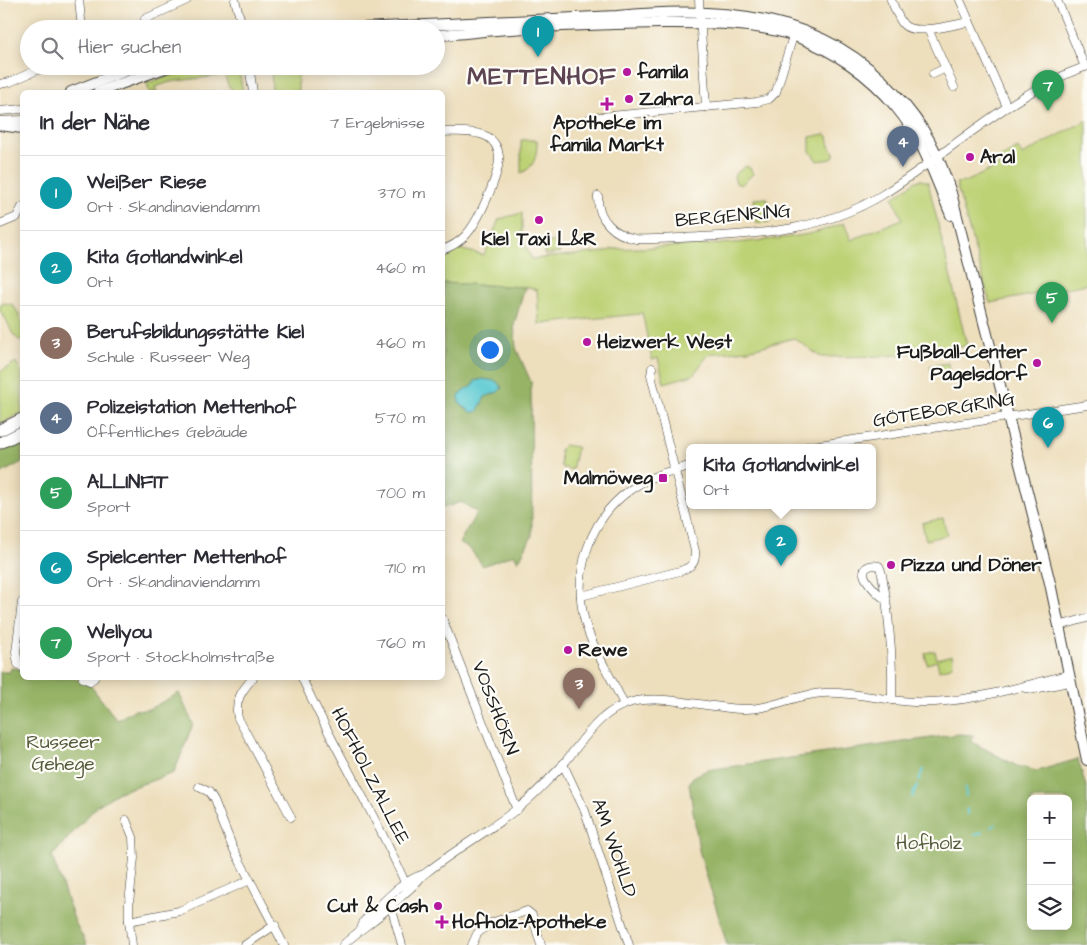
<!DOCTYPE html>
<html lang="de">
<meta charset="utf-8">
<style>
:root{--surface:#fff;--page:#f2f2f3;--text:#2b2b33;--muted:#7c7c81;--line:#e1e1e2;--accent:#7c3aed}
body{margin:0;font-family:"Architects Daughter",sans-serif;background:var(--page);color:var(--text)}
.controls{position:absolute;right:15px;bottom:15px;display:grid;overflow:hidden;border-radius:8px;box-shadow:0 2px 12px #0003}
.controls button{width:45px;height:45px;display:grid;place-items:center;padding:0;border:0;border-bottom:1px solid var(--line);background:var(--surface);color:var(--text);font:25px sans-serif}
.you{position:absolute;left:489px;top:349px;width:18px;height:18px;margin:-12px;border:4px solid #fff;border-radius:50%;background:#1a73e8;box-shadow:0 0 0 8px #1a73e833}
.badge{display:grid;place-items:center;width:32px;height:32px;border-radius:50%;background:var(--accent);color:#fff;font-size:16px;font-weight:700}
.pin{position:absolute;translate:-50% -41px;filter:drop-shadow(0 1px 2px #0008)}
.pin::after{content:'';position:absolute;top:26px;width:18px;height:15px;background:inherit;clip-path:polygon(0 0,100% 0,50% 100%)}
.popup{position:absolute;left:686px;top:444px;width:190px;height:65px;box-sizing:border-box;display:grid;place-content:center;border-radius:8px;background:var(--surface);filter:drop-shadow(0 1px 4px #0005);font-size:16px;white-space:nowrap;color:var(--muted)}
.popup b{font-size:19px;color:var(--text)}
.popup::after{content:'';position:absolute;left:50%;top:100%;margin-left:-10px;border:10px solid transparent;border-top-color:var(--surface)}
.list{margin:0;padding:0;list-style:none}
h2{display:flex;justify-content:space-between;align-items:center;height:65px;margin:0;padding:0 20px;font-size:21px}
h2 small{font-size:16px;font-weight:400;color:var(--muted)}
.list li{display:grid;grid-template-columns:32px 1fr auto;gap:15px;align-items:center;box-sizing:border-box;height:75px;padding:0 20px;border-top:1px solid var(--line)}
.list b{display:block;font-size:19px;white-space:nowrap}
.list p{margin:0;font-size:16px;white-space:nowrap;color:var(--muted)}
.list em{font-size:16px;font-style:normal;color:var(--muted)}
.icon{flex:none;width:28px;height:28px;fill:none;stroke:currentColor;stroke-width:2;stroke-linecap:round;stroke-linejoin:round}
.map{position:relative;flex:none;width:1087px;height:945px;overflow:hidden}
.search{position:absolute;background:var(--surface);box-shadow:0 2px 12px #0003;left:20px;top:20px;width:425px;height:55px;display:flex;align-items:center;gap:12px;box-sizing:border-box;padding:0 18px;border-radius:28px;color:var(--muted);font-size:19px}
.panel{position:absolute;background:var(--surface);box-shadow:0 2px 12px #0003;left:20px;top:90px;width:425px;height:590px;border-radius:8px}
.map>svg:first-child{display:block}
</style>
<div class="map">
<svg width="1087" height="945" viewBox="0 0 1087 945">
<rect width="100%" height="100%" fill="#fdfcf7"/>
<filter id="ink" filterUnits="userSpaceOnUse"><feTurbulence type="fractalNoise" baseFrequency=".02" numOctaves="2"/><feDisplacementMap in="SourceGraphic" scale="10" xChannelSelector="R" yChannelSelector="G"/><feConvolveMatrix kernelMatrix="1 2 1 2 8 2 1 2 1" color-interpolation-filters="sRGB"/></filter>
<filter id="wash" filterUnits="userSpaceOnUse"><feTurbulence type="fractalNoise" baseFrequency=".0096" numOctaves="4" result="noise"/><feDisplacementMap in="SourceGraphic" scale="20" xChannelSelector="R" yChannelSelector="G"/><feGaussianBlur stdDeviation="1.12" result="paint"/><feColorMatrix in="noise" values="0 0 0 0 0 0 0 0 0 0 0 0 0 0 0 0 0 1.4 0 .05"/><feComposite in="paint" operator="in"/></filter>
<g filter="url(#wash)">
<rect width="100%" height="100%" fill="#eddebc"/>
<g fill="#bdd175" stroke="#6c7648">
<path d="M213,66H238L243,92H234L228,85L225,76L223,75L170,82L155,87L157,92H149L147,83L172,75Z"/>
<path d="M271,67H298V92H272Z"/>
<path d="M1087,120V284L990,303L956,183L966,182L1002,164L999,158L1018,148L1022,155Z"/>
<path d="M825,134L828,136L830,148L834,152V156L832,159L817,161L810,151V137Z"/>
<path d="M521,140H537C537,153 536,167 521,173Z"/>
<path d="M746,166L750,168L753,174L741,185L736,183L734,177L735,174Z"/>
<path d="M921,180L928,182L967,346L887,356L821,357L794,338L748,350L709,354L693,375L664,383L658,358L652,360L642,312L640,314L539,324L537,290L525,287L443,283V258L459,249L484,255L499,219L522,213V237L532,259L604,252L613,249C657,247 702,246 746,242C782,238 810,237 844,223L851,240L902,219L893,198L916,181Z"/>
<path d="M767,198L770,222L757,223L754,199Z"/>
<path d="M558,241L560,253L545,255L543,243Z"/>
<path d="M5,303L13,305C21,315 23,329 22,341C8,336 11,321 0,312V305Z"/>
<path d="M16,362L22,373V412L0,424V372Z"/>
<path d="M948,363L949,372L932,375L930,366Z"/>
<path d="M564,445L577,447L572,470L561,467L560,450Z"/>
<path d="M943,518L947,535L926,540L922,523Z"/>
<path d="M935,651L937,659L952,655L953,661L951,667L939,670L937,661L927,664L925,653Z"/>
</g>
<g fill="#96b366" stroke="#596841" fill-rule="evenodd">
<path d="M443,283L525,287L514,325L516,348L531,382L532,536L518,562L514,554L483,566L470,549L459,543L477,512L461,502L443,508Z"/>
<path d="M22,440V462L0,474V451Z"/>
<path d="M11,668L22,669V678H73L79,680L90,685L117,720L134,710L149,709L179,693L193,724L174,773L119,792L97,806L52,856L75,922L87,945H0V672H10Z"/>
<path d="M959,734L973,735L972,742L1017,766L1037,771L1078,759L1087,790V945H727L699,850L689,784L693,777L707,770ZM1031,799H1068V926H1031Z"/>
</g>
<path fill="#5dcad2" stroke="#3c7377" d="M483,379L496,381L502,388L498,392L485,397L477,412H471L459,403V396L465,389L472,387L475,381Z"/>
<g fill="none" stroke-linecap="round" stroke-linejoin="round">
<g stroke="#5dcad2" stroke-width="2">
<path d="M919,780L923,770"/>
<path d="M965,787L966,796"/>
<path d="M912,797L917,786"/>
<path d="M967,809V815"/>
<path d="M991,827L996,824"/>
<path d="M975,835L982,832"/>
</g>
</g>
</g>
<g filter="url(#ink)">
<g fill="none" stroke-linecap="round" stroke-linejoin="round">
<g stroke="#3b3934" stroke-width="9">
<g id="minor">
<path d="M79,0L82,29"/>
<path d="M235,0L243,29"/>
<path d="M699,0L706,107"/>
<path d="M891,0C895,8 898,19 904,25C915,36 955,24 969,22"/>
<path d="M960,0L1007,107"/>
<path d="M1057,0L1085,67"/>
<path d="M145,19L187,0"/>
<path d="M928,29L954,87"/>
<path d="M249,66L253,92"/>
<path d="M933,74L946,68"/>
<path d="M0,84L10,82L46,66"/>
<path d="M0,111L22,109"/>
<path d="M590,118L757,102L769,99L776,92L793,36"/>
<path d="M0,121L22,120"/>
<path d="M442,132C456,132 475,130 488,137C494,141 498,148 499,156C500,174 478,223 465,236C459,242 451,247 442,250"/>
<path d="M598,196C597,220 615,235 636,239C657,240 679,238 700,237C765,234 826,229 882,195C951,152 1010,93 1087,66"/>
<path d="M0,224L17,217L22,207"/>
<path d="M806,447L1087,405"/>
<path d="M581,596L680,571C691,567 696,564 695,551L651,375L652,368"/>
<path d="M886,599C880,597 865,581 864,574C863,566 873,564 879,566C883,573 883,583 885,592C890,627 893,664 892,700"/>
<path d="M22,602L16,652L18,664L22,667"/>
<path d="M442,618L517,810"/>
<path d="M1059,626L1087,618"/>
<path d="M83,678L90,681L94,678"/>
<path d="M253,678C242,690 234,701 238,718L291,817"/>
<path d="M302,678C334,750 378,817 408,890"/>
<path d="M1025,688L1034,689L1069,682"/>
<path d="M624,705C612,677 593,651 585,622C572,574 589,519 630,490C648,477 668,471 690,466"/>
<path d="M563,764L585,811L629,945"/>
<path d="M199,787L209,792L214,800L232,846L284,945"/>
<path d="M126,820L133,837L134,858L129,903V921L132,945"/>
<path d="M390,903L402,945"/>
<path d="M129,921L179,911L250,880"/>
<path d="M361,929L364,921C381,905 400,881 424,874"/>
<path d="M245,945L275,925"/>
<path d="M343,945C358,931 375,920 391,906C399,899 407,891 415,884C419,880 422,875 427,872C456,849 489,831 518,808C533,797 547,781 560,768C582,743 598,711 632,702C663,694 709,708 743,709C770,710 796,694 823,693C853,691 884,701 914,702C967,704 1018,687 1068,675"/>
<path d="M472,945L477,934L488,924L527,911L532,915L541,945"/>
</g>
</g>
<g stroke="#3b3934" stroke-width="12">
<g id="major">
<path d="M341,29L617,16C719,6 824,12 896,95C925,127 938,152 951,193L1031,507L1050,583L1087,760"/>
<path d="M436,35C462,34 487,30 512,29C562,25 613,24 663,23C707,23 753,22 795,36C834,50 870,75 896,107C923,139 935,177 951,215"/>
<path d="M71,92L138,66"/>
<path d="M98,92L170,66"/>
<path d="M0,125L22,128"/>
</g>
</g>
<g stroke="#3b3934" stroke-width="13">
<g id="highway">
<path d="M0,430L22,419"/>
<path d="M0,443L22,432"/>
</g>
</g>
<use href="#minor" stroke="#fff" stroke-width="8"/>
<use href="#major" stroke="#fff" stroke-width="10"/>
<use href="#highway" stroke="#fff" stroke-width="11"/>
</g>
</g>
<g fill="#b5179e" stroke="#fdfcf7" stroke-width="2">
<circle cx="627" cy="72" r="5"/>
<circle cx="629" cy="99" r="5"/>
<path d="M604.5 96.5h5v5h5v5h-5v5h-5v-5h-5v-5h5z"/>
<circle cx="970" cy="157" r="5"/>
<circle cx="539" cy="220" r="5"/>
<circle cx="587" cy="342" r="5"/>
<circle cx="1037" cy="363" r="5"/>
<rect x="658" y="473" width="10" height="10" rx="2.5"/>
<circle cx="891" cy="565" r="5"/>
<circle cx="568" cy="650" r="5"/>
<circle cx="438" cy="906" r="5"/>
<path d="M439.5 914.5h5v5h5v5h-5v5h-5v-5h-5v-5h5z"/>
</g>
<g text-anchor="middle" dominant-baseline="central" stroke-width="4.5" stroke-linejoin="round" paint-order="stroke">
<g font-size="19" font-weight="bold" fill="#1c1c1c" stroke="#fdfcf7" text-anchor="start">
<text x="637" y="72">famila</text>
<text x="639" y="99">Zahra</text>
<text x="607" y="123" text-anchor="middle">Apotheke im<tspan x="607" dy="22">famila Markt</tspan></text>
<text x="980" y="157">Aral</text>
<text x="539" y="239" text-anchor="middle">Kiel Taxi L&amp;R</text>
<text x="597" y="342">Heizwerk West</text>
<text x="1027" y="352" text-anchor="end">Fußball-Center<tspan x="1027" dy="22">Pagelsdorf</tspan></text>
<text x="653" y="478" text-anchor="end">Malmöweg</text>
<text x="901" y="565">Pizza und Döner</text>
<text x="578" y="650">Rewe</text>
<text x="428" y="906" text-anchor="end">Cut &amp; Cash</text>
<text x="452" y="922">Hofholz-Apotheke</text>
</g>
<g font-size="19" fill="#1c1c1c" stroke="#fdfcf7">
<text transform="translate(733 216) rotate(-5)">BERGENRING</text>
<text transform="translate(944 410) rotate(-9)">GÖTEBORGRING</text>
<text transform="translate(495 708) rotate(69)">VOSSHÖRN</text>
<text transform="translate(370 776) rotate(63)">HOFHOLZALLEE</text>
<text transform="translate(614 848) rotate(71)">AM WOHLD</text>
</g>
<g font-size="19" fill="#545b3b" stroke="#fdfcf7">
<text x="63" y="742">Russeer<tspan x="63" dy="22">Gehege</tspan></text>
<text x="929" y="843">Hofholz</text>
</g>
<g font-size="24" font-weight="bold" letter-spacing="1" fill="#5d4452" stroke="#fdfcf7">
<text x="542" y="77">METTENHOF</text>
</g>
</g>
</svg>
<div class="controls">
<button>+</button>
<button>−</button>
<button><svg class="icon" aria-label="layers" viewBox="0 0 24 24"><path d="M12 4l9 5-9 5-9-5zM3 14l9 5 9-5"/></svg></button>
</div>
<div class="you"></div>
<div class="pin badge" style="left:538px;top:57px;background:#0f9aa8">1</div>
<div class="pin badge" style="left:781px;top:566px;background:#0f9aa8">2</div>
<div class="popup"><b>Kita Gotlandwinkel</b>Ort</div>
<div class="pin badge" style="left:579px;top:709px;background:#8d6e63">3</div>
<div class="pin badge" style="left:903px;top:167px;background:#5c6f8a">4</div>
<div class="pin badge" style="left:1052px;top:323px;background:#2e9e5b">5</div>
<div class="pin badge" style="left:1048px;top:448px;background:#0f9aa8">6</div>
<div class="pin badge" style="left:1048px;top:111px;background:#2e9e5b">7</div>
<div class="search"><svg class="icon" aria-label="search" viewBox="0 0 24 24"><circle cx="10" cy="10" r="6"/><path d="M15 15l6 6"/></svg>Hier suchen</div>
<section class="panel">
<h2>In der Nähe<small>7 Ergebnisse</small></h2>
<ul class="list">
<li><span class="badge" style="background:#0f9aa8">1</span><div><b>Weißer Riese</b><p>Ort · Skandinaviendamm</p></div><em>370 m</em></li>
<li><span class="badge" style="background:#0f9aa8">2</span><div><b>Kita Gotlandwinkel</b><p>Ort</p></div><em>460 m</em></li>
<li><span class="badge" style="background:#8d6e63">3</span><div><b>Berufsbildungsstätte Kiel</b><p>Schule · Russeer Weg</p></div><em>460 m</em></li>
<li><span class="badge" style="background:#5c6f8a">4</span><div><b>Polizeistation Mettenhof</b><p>Öffentliches Gebäude</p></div><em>570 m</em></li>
<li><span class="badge" style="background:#2e9e5b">5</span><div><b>ALLINFIT</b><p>Sport</p></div><em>700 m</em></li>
<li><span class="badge" style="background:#0f9aa8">6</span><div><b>Spielcenter Mettenhof</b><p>Ort · Skandinaviendamm</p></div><em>710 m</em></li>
<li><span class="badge" style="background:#2e9e5b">7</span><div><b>Wellyou</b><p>Sport · Stockholmstraße</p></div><em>760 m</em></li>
</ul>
</section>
</div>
